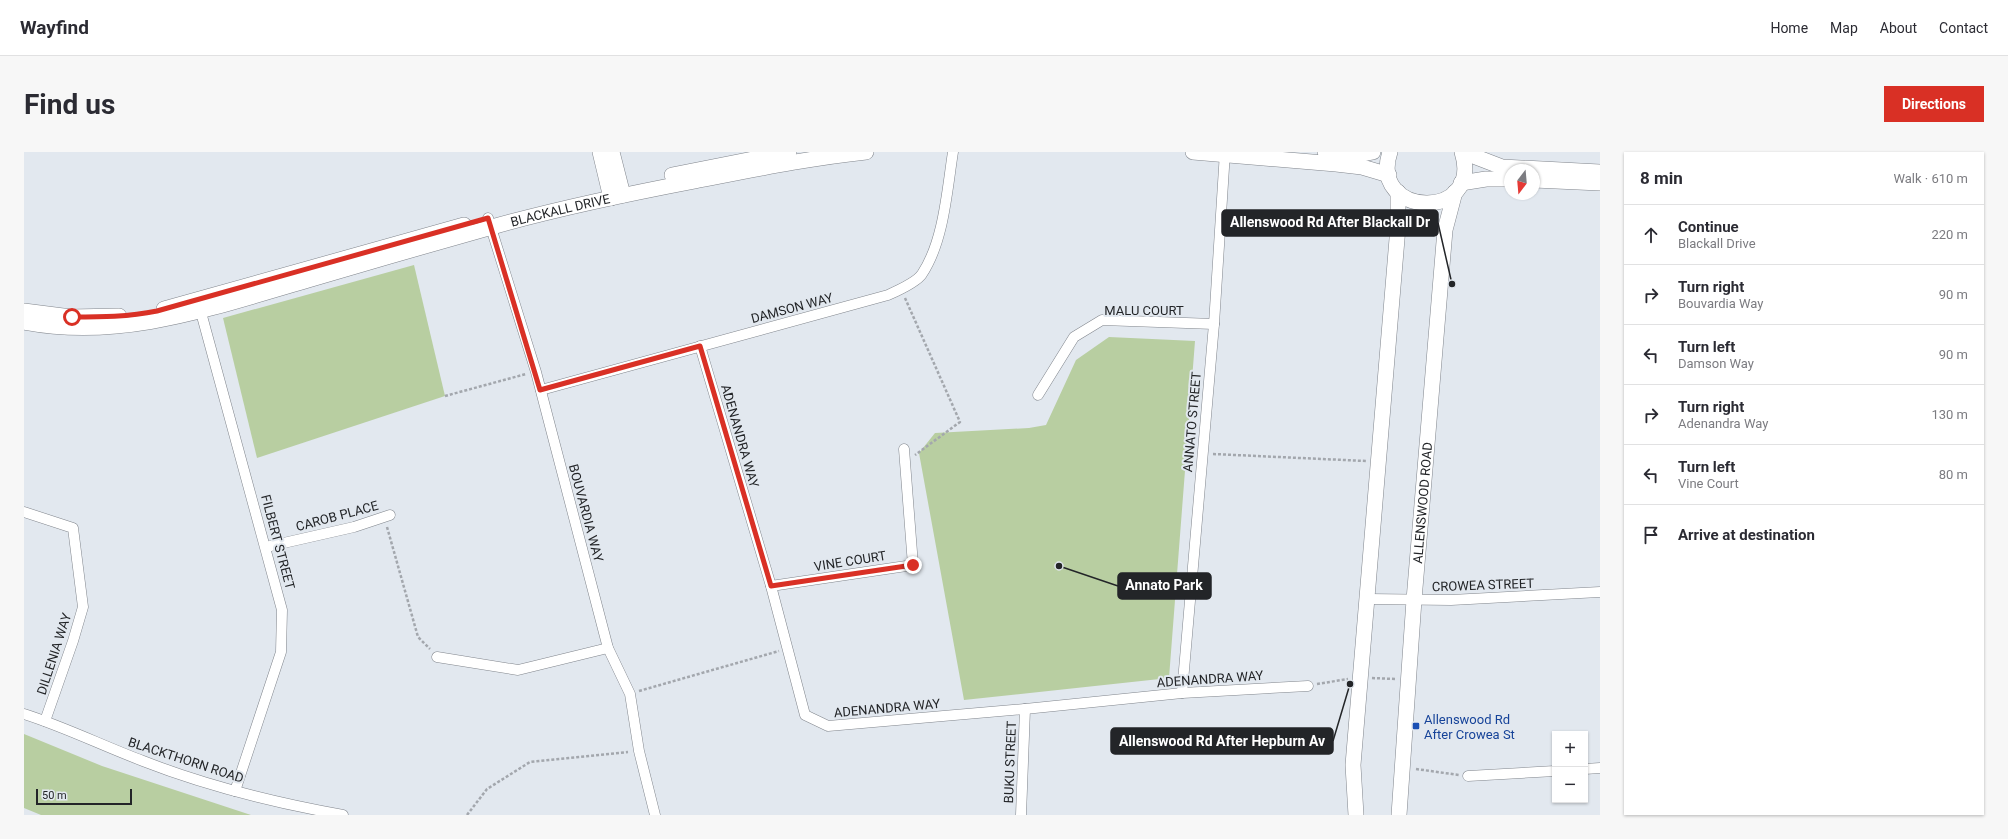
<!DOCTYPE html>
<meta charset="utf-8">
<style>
:root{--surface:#fff;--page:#f7f7f7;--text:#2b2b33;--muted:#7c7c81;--line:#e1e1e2;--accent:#d93025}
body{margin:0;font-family:Roboto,sans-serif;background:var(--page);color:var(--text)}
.controls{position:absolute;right:12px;bottom:12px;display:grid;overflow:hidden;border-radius:0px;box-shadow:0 1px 3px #0004}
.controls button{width:36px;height:36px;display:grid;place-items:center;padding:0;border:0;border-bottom:1px solid var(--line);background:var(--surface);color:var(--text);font:20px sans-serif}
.compass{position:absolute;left:1480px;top:12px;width:36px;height:36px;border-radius:50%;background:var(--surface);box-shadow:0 1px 3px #0004;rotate:196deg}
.scale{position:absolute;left:12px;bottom:10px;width:96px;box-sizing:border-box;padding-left:4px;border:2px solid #232528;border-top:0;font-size:11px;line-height:14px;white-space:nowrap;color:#232528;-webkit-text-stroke:3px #e2e8ef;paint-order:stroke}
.stop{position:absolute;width:12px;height:12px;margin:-9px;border:3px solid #d93025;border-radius:50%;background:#fff}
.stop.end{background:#d93025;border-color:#fff;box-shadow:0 1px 4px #0008}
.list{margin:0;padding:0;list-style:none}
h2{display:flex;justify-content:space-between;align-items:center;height:52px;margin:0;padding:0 16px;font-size:17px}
h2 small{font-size:13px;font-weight:400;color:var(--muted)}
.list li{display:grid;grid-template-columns:26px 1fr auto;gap:12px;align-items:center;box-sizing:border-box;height:60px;padding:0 16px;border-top:1px solid var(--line)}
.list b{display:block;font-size:15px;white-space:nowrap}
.list p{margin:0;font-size:13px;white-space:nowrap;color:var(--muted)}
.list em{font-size:13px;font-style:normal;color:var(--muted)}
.icon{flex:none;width:22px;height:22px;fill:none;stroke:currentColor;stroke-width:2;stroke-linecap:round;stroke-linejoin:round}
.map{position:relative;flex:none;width:1576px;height:663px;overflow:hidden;border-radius:0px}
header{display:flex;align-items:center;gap:24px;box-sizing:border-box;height:56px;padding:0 20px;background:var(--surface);border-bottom:1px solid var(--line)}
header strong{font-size:19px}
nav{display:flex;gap:22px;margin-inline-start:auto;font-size:14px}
.intro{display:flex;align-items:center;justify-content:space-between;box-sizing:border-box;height:96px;padding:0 24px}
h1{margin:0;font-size:28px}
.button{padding:10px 18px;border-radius:0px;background:var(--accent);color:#fff;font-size:14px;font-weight:700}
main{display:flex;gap:24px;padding:0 24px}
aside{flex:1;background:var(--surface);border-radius:0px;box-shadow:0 1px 3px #0004}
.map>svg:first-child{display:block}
</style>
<header>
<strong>Wayfind</strong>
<nav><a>Home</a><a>Map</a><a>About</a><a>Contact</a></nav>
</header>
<div class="intro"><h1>Find us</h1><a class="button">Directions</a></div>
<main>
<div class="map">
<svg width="1576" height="663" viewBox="0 0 1576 663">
<rect width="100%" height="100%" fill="#e2e8ef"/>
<g fill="#b8cea1">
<path d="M390,113L421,244L233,306L199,166Z"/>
<path d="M1085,185L1171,189L1145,526L940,548L895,301L911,281L1005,276L1022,273L1052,208Z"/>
<path d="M0,582L78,614L227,663H17L0,656Z"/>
</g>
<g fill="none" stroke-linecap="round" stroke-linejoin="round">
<g stroke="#80858c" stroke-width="11">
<g id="street">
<path d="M464,66L512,220L584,496L606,542L615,599L631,663"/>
<path d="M175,153L258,458L257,500L211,639"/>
<path d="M676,194L747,434L781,563L804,574L1001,557L1158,541L1284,534"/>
<path d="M517,238L864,143C873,139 893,130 898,122C920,89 923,38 929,0"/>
<path d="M1014,243L1050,185L1078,168L1190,172"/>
<path d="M0,360L49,376L59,455L49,489L21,569"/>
<path d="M242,395L330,375L366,363"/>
<path d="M747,434L889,413L880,297"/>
<path d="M1344,447L1427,448L1576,440"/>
<path d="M413,505L494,518L584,496"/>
<path d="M1158,541L1190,172L1201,0"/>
<path d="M0,562C41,575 79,594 119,609C183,634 252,651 319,663"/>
<path d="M1561,617L1576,616"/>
<path d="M1444,624L1531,619"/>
<path d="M997,663L1001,557"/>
</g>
</g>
<g stroke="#80858c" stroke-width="16">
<g id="secondary">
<path d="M576,0L587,46"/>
<path d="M588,0L599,43"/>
<path d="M1169,0L1312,12L1338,15L1365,23"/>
<path d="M1301,0L1333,3L1349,0"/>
<path d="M1366,0C1344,66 1460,70 1438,0"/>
<path d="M1439,0L1478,15L1576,20"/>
<path d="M648,23L765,0"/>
<path d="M1510,28L1576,31"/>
<path d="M1437,31L1462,27H1486"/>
<path d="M140,157L440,73"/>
<path d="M0,159L47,165L95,164"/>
<path id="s1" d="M0,170C99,189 190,155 284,128C345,110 407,92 468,75C535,56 603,42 671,29C728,18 785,6 842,0"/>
<path d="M1332,663L1329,613L1374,75V40"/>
<path id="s2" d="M1375,663L1390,448L1421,78L1431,40"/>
</g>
</g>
<g stroke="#a3a7ad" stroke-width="2.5" stroke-dasharray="3 2" stroke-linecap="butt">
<path d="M881,146L936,270L891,303"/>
<path d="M421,244L502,222"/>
<path d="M1189,302L1342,309"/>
<path d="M363,375L394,485L406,497"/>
<path d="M1348,526L1371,527"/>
<path d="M1293,532L1324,527"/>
<path d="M615,539L755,499"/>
<path d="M1392,617L1435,623"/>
<path d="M443,663L463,637L506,610L604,600"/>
</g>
<use href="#street" stroke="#fff" stroke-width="10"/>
<use href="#secondary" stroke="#fff" stroke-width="15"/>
</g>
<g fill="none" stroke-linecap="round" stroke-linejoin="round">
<path stroke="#d93025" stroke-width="5" d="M48,165C77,165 104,165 133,159L464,66L516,238L676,194L747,434L889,413"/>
</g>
<rect fill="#1a4fb4" stroke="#e2e8ef" stroke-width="1.5" x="1388" y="570" width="8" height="8" rx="2"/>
<g text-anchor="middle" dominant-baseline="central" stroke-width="4" stroke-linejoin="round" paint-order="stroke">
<g font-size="13" fill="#232528" stroke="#e2e8ef">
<text stroke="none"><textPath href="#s1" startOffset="552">BLACKALL DRIVE</textPath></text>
<text transform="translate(768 156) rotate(-15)">DAMSON WAY</text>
<text x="1120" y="158">MALU COURT</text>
<text transform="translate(1168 270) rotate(-85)">ANNATO STREET</text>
<text transform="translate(716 284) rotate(74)">ADENANDRA WAY</text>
<text stroke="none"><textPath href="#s2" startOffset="313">ALLENSWOOD ROAD</textPath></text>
<text transform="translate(562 361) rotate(75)">BOUVARDIA WAY</text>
<text transform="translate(313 364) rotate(-15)">CAROB PLACE</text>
<text transform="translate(254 390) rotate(75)">FILBERT STREET</text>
<text transform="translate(826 409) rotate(-9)">VINE COURT</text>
<text transform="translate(1459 433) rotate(-2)">CROWEA STREET</text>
<text transform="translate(30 502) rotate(-72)">DILLENIA WAY</text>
<text transform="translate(1186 527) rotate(-4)">ADENANDRA WAY</text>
<text transform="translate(863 556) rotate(-5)">ADENANDRA WAY</text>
<text transform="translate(162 608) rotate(18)">BLACKTHORN ROAD</text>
<text transform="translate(986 610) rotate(-88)">BUKU STREET</text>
</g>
<g font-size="13" fill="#164399" stroke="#e2e8ef" text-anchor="start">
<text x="1400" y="567">Allenswood Rd<tspan x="1400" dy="15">After Crowea St</tspan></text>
</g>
</g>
<path fill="none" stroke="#232528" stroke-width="1.5" d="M1428 132L1414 71M1035 414L1094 434M1326 532L1309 589"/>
<g fill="#232528" stroke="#e2e8ef" stroke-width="1.5">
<circle cx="1428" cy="132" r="4"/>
<circle cx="1035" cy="414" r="4"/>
<circle cx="1326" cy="532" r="4"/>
</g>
<g fill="#232528" stroke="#232528" stroke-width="1.5">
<rect x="1198" y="58" width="216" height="26" rx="4"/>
<rect x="1094" y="421" width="93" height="26" rx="4"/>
<rect x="1087" y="576" width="222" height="26" rx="4"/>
</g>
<g font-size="14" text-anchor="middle" font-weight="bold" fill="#fff">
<text x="1306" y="75">Allenswood Rd After Blackall Dr</text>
<text x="1140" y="438">Annato Park</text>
<text x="1198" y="594">Allenswood Rd After Hepburn Av</text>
</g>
</svg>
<div class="controls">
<button>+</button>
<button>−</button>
</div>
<svg class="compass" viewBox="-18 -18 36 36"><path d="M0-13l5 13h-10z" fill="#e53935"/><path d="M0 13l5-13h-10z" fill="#7c7c81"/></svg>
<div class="scale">50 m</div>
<div class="stop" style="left:48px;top:165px"></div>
<div class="stop end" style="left:889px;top:413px"></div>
</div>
<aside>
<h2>8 min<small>Walk · 610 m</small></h2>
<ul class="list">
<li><svg class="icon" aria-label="ahead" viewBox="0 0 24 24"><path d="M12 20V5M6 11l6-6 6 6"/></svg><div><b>Continue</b><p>Blackall Drive</p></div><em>220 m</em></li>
<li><svg class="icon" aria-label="right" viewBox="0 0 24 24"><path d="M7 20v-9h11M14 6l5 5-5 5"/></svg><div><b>Turn right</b><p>Bouvardia Way</p></div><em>90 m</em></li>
<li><svg class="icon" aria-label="left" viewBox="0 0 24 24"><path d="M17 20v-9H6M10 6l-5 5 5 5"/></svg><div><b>Turn left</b><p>Damson Way</p></div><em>90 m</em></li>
<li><svg class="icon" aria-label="right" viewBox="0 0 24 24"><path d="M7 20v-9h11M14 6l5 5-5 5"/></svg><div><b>Turn right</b><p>Adenandra Way</p></div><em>130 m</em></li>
<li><svg class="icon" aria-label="left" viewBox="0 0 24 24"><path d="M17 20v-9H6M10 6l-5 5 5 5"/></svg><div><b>Turn left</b><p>Vine Court</p></div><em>80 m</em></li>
<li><svg class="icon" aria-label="arrive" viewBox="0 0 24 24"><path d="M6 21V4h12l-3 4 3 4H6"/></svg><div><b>Arrive at destination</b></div></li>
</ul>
</aside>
</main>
